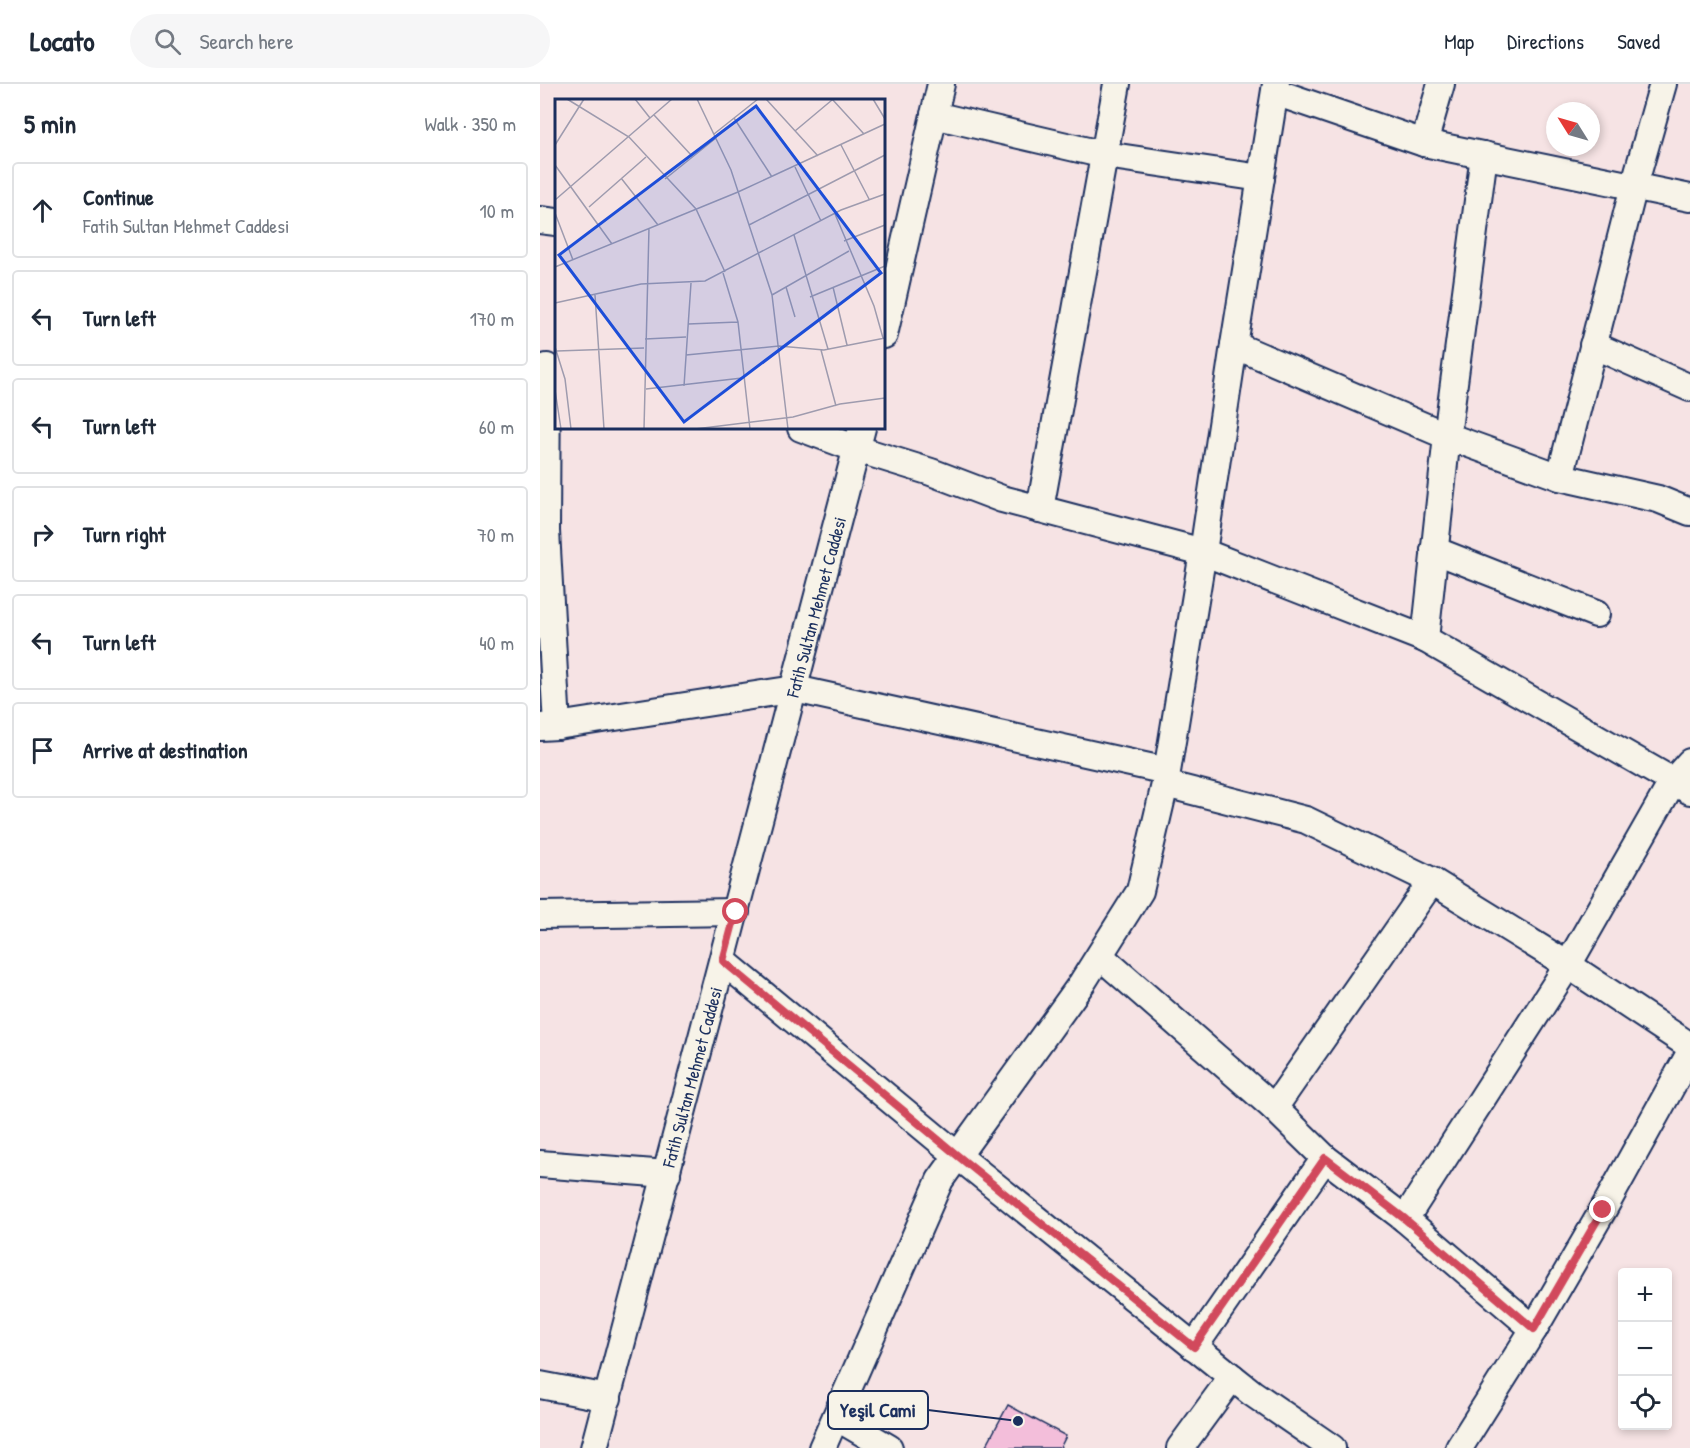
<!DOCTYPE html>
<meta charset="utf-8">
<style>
:root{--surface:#fff;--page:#f6f6f7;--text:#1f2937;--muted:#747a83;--line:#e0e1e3}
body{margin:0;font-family:"Patrick Hand",sans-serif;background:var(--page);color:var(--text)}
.controls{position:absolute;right:18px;bottom:18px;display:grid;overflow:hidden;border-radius:6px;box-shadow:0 3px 9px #0003}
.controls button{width:54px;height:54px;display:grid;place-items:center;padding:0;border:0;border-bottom:2px solid var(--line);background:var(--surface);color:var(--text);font:30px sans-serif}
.compass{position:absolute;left:1006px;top:18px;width:54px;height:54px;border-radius:50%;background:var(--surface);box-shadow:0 3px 9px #0003;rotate:307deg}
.stop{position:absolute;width:18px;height:18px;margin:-14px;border:4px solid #d1495b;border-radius:50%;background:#fff}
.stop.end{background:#d1495b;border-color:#fff;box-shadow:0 2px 6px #0008}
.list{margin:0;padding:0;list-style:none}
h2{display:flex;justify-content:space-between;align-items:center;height:78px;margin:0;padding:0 24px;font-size:26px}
h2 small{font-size:20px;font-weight:400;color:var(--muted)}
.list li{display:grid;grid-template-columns:39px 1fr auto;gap:18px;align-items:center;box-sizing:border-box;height:96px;margin:0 12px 12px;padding:0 12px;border:2px solid var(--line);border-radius:6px}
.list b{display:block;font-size:22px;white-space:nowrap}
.list p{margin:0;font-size:20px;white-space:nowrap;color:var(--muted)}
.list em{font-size:20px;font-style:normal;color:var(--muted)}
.icon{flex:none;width:33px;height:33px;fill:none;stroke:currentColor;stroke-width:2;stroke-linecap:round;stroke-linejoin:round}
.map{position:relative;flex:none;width:1150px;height:1364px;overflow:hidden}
header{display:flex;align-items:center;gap:36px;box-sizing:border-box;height:84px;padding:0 30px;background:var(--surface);border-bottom:2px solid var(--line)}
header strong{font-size:28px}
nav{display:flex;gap:33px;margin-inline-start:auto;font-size:21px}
.search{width:420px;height:54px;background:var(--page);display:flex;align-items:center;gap:15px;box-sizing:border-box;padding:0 21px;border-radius:33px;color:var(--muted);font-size:22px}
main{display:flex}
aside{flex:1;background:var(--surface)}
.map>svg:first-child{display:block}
</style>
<header>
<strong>Locato</strong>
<div class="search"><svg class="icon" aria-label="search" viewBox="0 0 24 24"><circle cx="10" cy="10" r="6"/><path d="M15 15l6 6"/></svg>Search here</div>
<nav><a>Map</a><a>Directions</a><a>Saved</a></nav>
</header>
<main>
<aside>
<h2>5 min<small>Walk · 350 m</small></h2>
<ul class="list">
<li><svg class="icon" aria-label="ahead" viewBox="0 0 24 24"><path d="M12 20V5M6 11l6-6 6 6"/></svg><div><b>Continue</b><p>Fatih Sultan Mehmet Caddesi</p></div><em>10 m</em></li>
<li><svg class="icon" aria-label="left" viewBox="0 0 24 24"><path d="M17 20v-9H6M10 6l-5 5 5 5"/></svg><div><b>Turn left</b></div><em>170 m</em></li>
<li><svg class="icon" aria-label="left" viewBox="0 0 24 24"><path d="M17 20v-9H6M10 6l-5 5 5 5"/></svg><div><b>Turn left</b></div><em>60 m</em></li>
<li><svg class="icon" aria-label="right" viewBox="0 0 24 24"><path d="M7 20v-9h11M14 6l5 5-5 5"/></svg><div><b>Turn right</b></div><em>70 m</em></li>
<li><svg class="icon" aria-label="left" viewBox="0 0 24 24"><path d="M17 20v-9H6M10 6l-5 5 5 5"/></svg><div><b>Turn left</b></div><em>40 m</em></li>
<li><svg class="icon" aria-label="arrive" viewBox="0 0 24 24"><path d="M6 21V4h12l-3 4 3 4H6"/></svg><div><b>Arrive at destination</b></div></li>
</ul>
</aside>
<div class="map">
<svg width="1150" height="1364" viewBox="0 0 1150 1364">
<rect width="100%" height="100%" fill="#f6e3e4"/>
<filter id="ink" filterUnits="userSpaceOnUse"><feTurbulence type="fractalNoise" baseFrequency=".0167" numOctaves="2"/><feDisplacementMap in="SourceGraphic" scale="12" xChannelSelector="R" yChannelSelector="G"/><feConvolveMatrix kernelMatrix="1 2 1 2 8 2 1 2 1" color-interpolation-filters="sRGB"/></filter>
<g filter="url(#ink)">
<path fill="#f3beda" stroke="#1b2f5e" stroke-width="1.5" d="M468,1321L526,1352L520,1364H445Z"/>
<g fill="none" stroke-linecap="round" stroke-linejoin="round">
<g stroke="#1b2f5e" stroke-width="30">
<g id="minor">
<path d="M735,8L884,59L1150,114"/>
<path d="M394,31L565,71L721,94"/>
<path d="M884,59L901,0"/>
<path d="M0,136L16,138"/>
<path d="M344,251L401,0"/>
<path d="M694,261L907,352L1020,393L1118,415L1150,428"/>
<path d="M1053,261L1150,304"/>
<path d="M7,283L6,447L17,642"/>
<path d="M261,344L317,365L391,388L462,415L663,468L885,555L1150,707"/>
<path d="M1020,393L1094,102L1123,0"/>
<path d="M500,425L577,0"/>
<path d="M894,466L1056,530"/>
<path d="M885,555L907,352L944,71"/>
<path d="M0,643L17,642L255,605L627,687"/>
<path d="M625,700L766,736L892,797L1028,881L1150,962"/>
<path d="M0,831L196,828"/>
<path d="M560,872L734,1024L785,1074L865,1135L994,1245"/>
<path d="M183,877L418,1072L692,1293L712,1309L792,1364"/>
<path d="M734,1024L892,797"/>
<path d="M0,1080L127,1090"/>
<path d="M865,1135L1028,881L1133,697L1150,678"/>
<path d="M654,1263L785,1074"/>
<path d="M0,1301L68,1314"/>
<path d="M296,1333L349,1364"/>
<path d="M54,1364L322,344"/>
<path d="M282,1364L400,1096L542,899L600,807L625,700L663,468L694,261L736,0"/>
<path d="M640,1364L692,1293"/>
<path d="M919,1364L994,1245L1063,1126L1150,969"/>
</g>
</g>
<use href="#minor" stroke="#f7f3e8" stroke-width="26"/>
</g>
</g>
<g fill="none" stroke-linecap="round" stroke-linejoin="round" filter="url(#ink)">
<path stroke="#d1495b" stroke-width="8" d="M196,828L183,877L418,1072L654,1263L785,1074L865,1135L994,1245L1063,1126"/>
</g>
<g text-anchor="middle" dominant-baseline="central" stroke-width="4.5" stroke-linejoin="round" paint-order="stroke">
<g font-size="18" fill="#1b2f5e" stroke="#f7f3e8">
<text transform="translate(276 523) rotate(-75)">Fatih Sultan Mehmet Caddesi</text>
<text transform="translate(152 993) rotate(-75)">Fatih Sultan Mehmet Caddesi</text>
</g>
</g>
<g transform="translate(15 15)">
<rect width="330" height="330" fill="#f6e3e4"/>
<path fill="none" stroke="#9e9bae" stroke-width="1.5" d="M12,0L74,38L141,110L170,173M80,0L95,19M142,0L176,71L217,196L233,330M211,0L263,57M277,0L309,35M318,0L330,20M99,16L137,57M179,19L217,78M240,32L277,1M159,35L203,0M0,46L29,0M286,46L314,100M0,66L57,145M240,68L266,122M66,79L103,126M110,80L161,39M0,101L117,0M34,108L91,58M0,114L18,161M280,115L319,207L328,239M194,126L330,56M239,136L273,250M289,142L330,126M0,168L183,93L330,25M168,174L183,223L195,330M231,188L240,218M278,188L292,246M40,196L49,330M217,196L294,152M255,198L330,167M0,204L86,185L150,182L286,111L330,95M133,225L183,223M90,240L131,238M0,248L10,280L16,330M266,251L281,307M2,252L89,249M131,256L224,247L269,251L330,239M129,287L136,184M91,290L187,279M0,291L6,330M89,330L94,129M140,330L238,318L285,305L330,299"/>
<path fill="#1d4ed8" fill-opacity="0.15" stroke="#1d4ed8" stroke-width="3" d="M201,7L326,174L129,323L4,156Z"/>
<rect width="330" height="330" fill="none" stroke="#1b2f5e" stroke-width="3"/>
</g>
<path fill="none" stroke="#1b2f5e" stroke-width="2" d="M478 1337L388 1326"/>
<circle fill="#1b2f5e" stroke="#f7f3e8" stroke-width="2" cx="478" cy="1337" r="6"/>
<rect fill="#f7f3e8" stroke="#1b2f5e" stroke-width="2" x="288" y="1307" width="100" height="38" rx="6"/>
<g font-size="20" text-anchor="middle" font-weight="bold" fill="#1b2f5e">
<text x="338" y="1333">Yeşil Cami</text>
</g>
</svg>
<div class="controls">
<button>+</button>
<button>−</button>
<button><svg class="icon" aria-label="locate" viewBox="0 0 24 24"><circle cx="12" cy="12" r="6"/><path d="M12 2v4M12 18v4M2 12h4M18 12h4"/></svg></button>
</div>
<svg class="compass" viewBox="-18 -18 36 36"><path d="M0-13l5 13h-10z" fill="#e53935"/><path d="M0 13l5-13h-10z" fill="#747a83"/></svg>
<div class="stop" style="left:196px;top:828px"></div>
<div class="stop end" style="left:1063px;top:1126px"></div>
</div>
</main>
